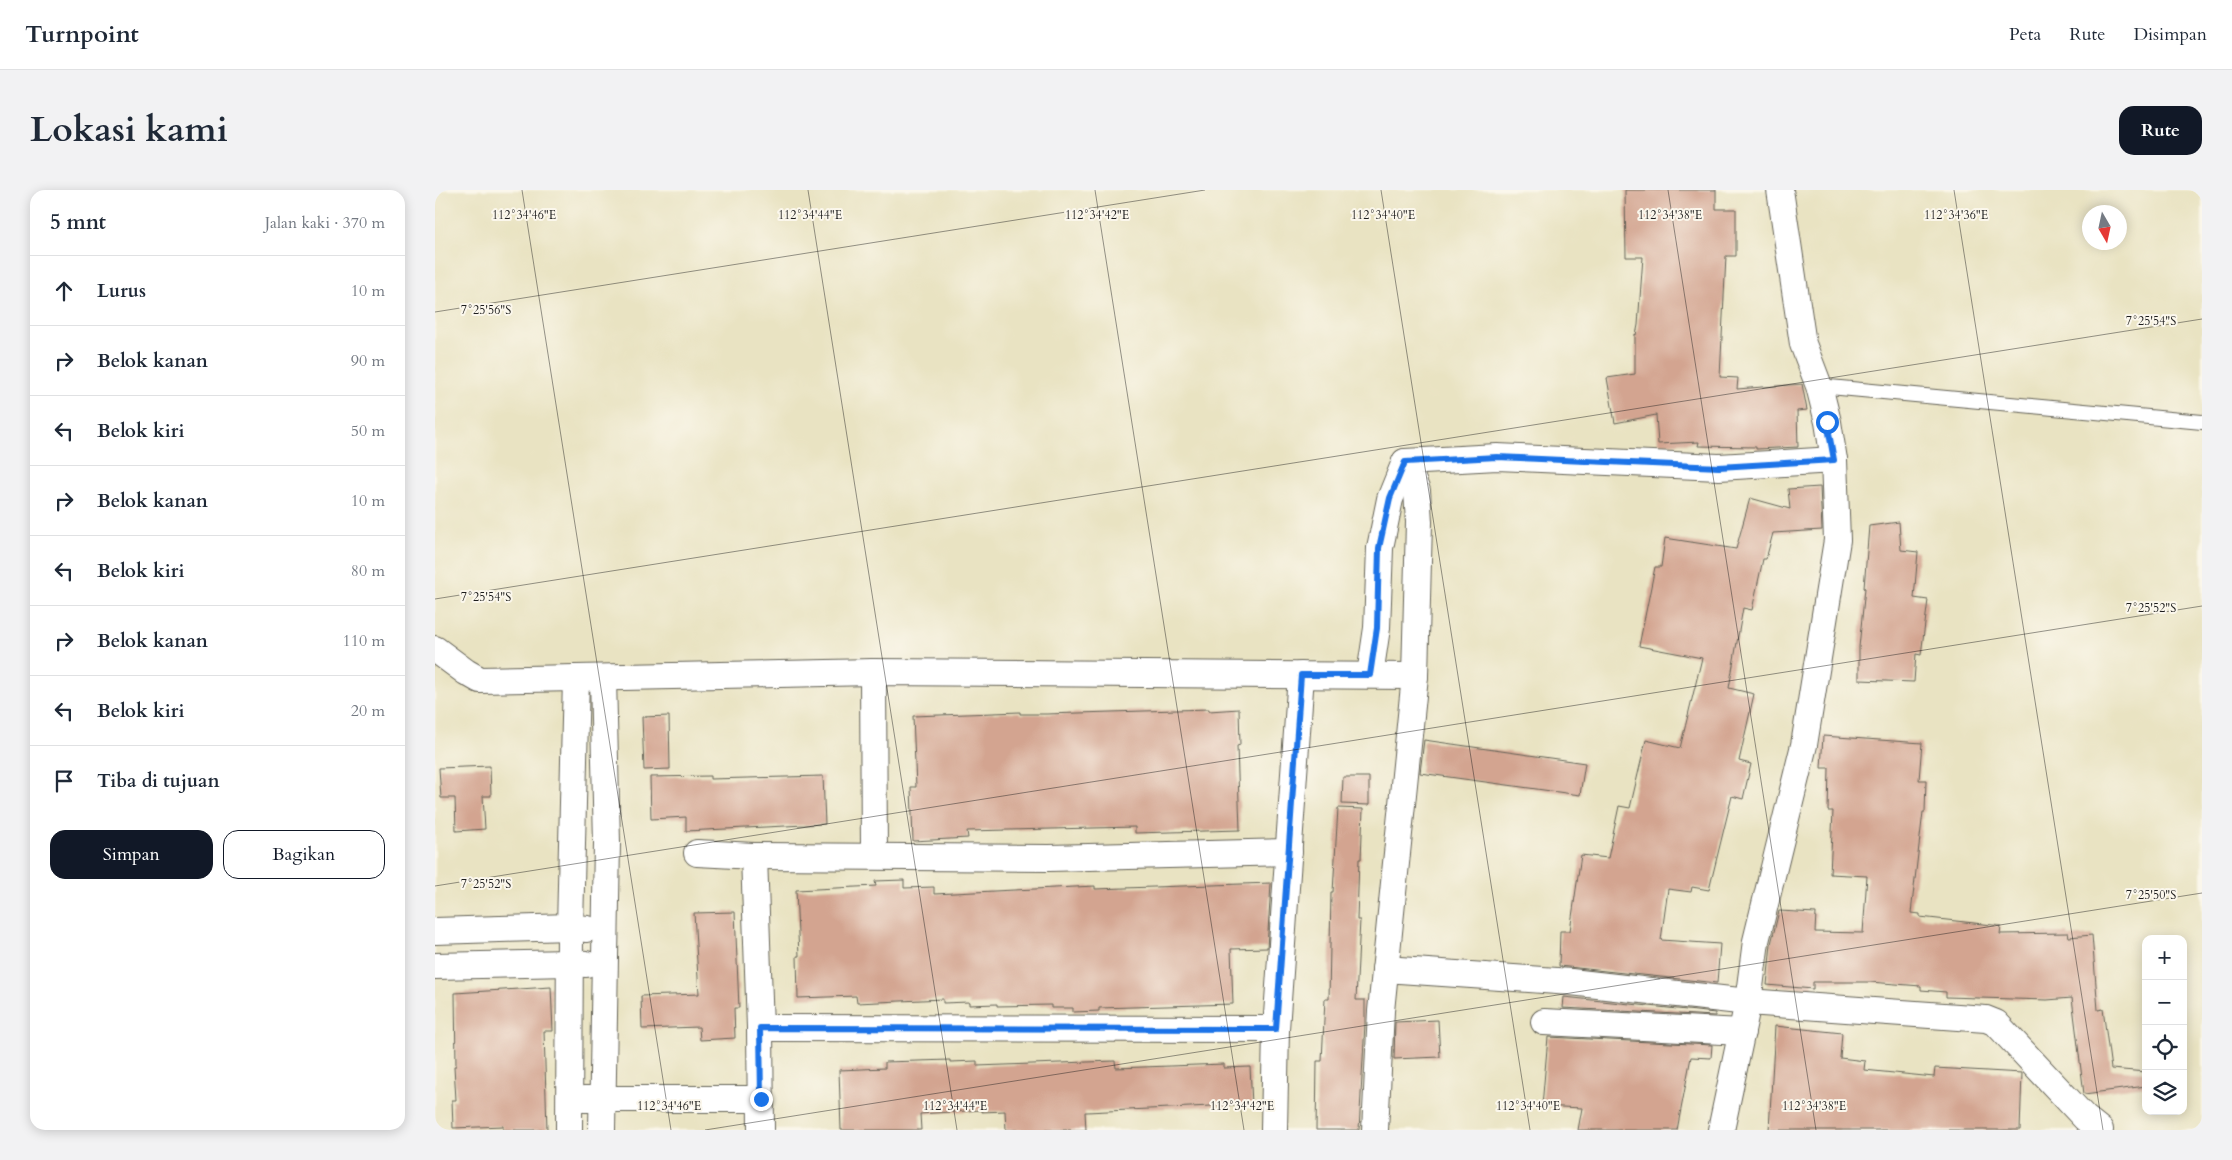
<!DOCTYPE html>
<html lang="id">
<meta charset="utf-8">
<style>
:root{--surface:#fff;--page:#f2f2f3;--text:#1f2937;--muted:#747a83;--line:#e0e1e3;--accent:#111827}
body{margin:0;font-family:Cardo,serif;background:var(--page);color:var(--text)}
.controls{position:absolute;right:15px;bottom:15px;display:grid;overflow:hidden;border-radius:10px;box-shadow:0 2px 12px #0003}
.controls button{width:45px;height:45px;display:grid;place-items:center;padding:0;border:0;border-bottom:1px solid var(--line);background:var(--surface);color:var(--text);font:25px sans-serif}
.compass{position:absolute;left:1647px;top:15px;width:45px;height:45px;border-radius:50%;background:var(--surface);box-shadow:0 2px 12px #0003;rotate:171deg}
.stop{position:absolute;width:15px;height:15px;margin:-11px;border:4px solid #1a73e8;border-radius:50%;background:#fff}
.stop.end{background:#1a73e8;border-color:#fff;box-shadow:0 1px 5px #0008}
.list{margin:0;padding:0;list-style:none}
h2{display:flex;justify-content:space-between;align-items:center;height:65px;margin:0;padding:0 20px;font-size:21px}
h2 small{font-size:16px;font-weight:400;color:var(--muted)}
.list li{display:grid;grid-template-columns:32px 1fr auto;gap:15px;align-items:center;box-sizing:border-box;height:70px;padding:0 20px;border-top:1px solid var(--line)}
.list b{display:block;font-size:19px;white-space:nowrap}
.list em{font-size:16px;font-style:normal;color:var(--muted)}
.actions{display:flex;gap:10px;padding:15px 20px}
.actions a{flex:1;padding:11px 0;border:1px solid var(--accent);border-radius:15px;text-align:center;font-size:18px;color:var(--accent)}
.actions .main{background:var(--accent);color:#fff}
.icon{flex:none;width:28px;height:28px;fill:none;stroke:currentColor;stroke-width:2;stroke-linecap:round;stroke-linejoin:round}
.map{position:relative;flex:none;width:1767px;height:940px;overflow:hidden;border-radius:15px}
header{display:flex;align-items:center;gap:30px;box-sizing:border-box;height:70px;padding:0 25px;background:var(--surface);border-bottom:1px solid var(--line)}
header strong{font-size:24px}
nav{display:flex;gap:28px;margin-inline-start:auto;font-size:18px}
.intro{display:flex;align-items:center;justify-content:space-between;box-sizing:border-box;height:120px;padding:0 30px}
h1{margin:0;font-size:35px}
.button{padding:12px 22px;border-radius:15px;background:var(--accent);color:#fff;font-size:18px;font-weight:700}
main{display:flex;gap:30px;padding:0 30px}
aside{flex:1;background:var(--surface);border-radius:15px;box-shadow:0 2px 12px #0003}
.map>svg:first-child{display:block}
</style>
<header>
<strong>Turnpoint</strong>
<nav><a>Peta</a><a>Rute</a><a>Disimpan</a></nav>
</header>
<div class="intro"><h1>Lokasi kami</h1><a class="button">Rute</a></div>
<main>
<aside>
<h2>5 mnt<small>Jalan kaki · 370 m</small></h2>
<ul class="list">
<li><svg class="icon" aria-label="ahead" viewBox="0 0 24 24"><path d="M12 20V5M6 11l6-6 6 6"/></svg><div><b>Lurus</b></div><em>10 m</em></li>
<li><svg class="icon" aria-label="right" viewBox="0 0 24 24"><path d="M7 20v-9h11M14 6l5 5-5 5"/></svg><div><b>Belok kanan</b></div><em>90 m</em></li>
<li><svg class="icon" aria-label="left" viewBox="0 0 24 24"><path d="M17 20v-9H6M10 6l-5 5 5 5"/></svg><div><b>Belok kiri</b></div><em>50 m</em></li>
<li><svg class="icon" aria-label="right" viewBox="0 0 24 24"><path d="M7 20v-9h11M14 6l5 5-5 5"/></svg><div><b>Belok kanan</b></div><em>10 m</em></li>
<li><svg class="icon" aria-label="left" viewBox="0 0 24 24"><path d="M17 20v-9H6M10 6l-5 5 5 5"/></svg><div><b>Belok kiri</b></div><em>80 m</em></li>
<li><svg class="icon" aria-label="right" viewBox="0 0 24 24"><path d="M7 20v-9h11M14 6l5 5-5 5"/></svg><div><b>Belok kanan</b></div><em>110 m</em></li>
<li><svg class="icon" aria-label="left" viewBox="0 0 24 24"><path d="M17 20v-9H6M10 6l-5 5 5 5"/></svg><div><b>Belok kiri</b></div><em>20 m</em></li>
<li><svg class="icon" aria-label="arrive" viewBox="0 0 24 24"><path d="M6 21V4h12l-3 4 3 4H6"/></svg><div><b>Tiba di tujuan</b></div></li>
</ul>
<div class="actions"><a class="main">Simpan</a><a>Bagikan</a></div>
</aside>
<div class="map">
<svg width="1767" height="940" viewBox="0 0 1767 940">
<rect width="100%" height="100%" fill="#fbf7ec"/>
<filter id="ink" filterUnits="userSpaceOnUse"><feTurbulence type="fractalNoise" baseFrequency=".02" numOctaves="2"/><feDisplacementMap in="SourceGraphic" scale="10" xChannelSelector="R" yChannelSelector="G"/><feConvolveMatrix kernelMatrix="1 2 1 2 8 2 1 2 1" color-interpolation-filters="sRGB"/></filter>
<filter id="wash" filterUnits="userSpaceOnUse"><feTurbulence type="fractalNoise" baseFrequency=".0096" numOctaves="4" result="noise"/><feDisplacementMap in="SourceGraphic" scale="20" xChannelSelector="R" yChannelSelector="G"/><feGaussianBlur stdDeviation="1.12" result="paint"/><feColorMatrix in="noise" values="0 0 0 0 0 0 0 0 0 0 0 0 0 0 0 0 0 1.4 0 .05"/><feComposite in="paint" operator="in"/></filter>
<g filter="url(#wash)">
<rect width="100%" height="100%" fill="#e9e3c2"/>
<g id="blocks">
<g fill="#d3a490">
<path d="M1190,0H1281V19H1301V66H1291L1285,187L1303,188L1302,199L1367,194L1372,220L1362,221L1363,257L1321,259V257L1263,256L1264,252L1223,254L1221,225L1180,233L1172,188L1200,184V144L1201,145L1203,135L1208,67H1191Z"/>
<path d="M1385,297L1387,340L1338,343L1331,369H1328L1317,420L1308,418L1294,498L1319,504L1304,571L1316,574L1308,609L1297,606L1274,700L1257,697L1256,702L1233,699L1226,750L1285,754L1282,793L1124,776L1125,741H1135L1146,665L1173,668L1184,616L1195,618L1211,550L1245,558L1267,468L1204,456L1220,377H1226L1230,348L1301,359L1315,308L1355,319L1353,299Z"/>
<path d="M1464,332L1466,360L1483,362L1479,408L1493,410L1486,465L1481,464L1479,492L1424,490V457L1430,398H1429L1434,336Z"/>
<path d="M774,519V521L804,519L805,555L802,556L805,640L700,643V637L532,641L533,648L478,651L476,597H481L478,526L585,522V524H611Z"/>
<path d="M234,526L235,579L209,580L207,527Z"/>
<path d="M1388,546L1487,553L1484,590H1491L1490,622H1488L1476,723L1485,724V727L1566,736L1565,744L1633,743L1634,747L1657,745L1663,820L1668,819L1676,879L1711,882V896L1649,904L1637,808L1612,810L1511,807V802L1486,800V796L1435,792H1378V799L1332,795L1336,754L1344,721L1381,723L1380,742L1428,743L1432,686L1395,684L1398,621H1393L1394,578H1386Z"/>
<path d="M989,550L1150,573L1145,605L985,583Z"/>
<path d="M55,576L56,606H48L50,639L21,641L20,608H6L4,578Z"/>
<path d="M275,586V589L388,586L390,634L251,641V627L216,629L215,587Z"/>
<path d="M908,587H934V615L907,614Z"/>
<path d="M903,618L928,619L926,669H924L922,730H925L921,810H930V833L924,940H881L882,871H887L890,809H894L896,702H898Z"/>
<path d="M469,690V698L499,697V704L660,696V699L836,693L832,758L796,759L798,814L664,818V821L638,822V818H616V815L562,816V814L534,815V812L508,813V809L422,813L421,806L363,808L362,766H364L361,700L441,696L440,691Z"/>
<path d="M300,722L304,818H299L300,848L265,850L264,837L207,839L206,806L264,804L259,723Z"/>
<path d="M116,797L118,841H109L112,940H68V936L18,938L17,910H21L19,876H21L20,803Z"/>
<path d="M1129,807L1280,823V826L1128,818Z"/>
<path d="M1003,830L1005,867L959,869L960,832Z"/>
<path d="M1340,836L1407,843L1405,868L1430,871L1429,880L1499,887L1500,878L1587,883L1585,940H1334Z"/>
<path d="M1113,847L1277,855L1276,868L1256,867L1242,940H1143L1147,918L1107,916Z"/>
<path d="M515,870V872L542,871V876L680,871L681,878L789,874V878L815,877L817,914L652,922H650L651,940H571L570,921L547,922V920L485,924L486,940H406L404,880L450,878V872Z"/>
</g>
</g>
</g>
<g filter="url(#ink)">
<use href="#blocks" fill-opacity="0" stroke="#646256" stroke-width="1"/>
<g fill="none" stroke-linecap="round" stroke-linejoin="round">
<g stroke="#646256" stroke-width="16">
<path id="service" d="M1384,196L1767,232"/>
</g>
<g stroke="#646256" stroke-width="28">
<g id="minor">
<path d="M0,459L31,482L45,490L438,482L980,486"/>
<path d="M438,482L439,666"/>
<path d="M935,485L942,438L945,358L955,309L970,272"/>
<path d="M262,663L319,666L614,668L854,662"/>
<path d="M319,666L325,838L326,940"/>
<path d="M0,741L135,737L152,739"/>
<path d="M0,776L134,773L151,774"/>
<path d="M950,779L1136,792L1313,812L1551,829L1561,833L1650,928L1665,940"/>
<path d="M1109,832L1307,842"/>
<path d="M325,838L841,839"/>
<path d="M149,909H326"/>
<path d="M134,940L135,737L141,488"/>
<path d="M167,940L172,653L168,488"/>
<path d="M839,940L841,839L866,485"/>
<path d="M940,940L946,821L980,486L984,332L982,301L970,272L1062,267L1284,277L1399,270"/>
<path d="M1286,940L1313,812L1321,751L1369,555L1402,350L1399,270L1393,232L1384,196L1368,154L1345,0"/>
</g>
</g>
<use href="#service" stroke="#fff" stroke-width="14"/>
<use href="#minor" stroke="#fff" stroke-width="26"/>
</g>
</g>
<g fill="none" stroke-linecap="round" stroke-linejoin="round" filter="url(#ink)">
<path stroke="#1a73e8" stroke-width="6" d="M326,909L325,838L841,839L866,485H935L942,438L944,358L955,308L970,272L1062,267L1284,277L1399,270L1392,232"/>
</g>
<path fill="none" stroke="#1c1c1c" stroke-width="1" stroke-opacity="0.45" d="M87,0L236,940M373,0L522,940M660,0L809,940M946,0L1095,940M1233,0L1381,940M1519,0L1668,940M0,122L770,0M0,409L1767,129M0,696L1767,416M270,940L1767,703"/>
<g font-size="12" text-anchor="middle" fill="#1c1c1c" stroke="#fbf7ec" stroke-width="4" stroke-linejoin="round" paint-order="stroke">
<text x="89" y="29">112°34'46"E</text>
<text x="375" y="29">112°34'44"E</text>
<text x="662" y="29">112°34'42"E</text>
<text x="948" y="29">112°34'40"E</text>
<text x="1235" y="29">112°34'38"E</text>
<text x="1521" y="29">112°34'36"E</text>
<text x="51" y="124">7°25'56"S</text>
<text x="1716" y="135">7°25'54"S</text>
<text x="51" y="411">7°25'54"S</text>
<text x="1716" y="422">7°25'52"S</text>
<text x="51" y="698">7°25'52"S</text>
<text x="1716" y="709">7°25'50"S</text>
<text x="234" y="920">112°34'46"E</text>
<text x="520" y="920">112°34'44"E</text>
<text x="807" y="920">112°34'42"E</text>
<text x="1093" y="920">112°34'40"E</text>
<text x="1379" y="920">112°34'38"E</text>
</g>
</svg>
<div class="controls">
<button>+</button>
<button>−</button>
<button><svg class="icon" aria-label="locate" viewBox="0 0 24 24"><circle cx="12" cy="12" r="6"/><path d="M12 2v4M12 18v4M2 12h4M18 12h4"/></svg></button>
<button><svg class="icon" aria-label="layers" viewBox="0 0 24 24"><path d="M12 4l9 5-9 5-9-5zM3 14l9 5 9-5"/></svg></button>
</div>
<svg class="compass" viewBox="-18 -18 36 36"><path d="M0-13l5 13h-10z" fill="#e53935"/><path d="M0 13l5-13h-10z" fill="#747a83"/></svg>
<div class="stop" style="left:1392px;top:232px"></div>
<div class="stop end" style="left:326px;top:909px"></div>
</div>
</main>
